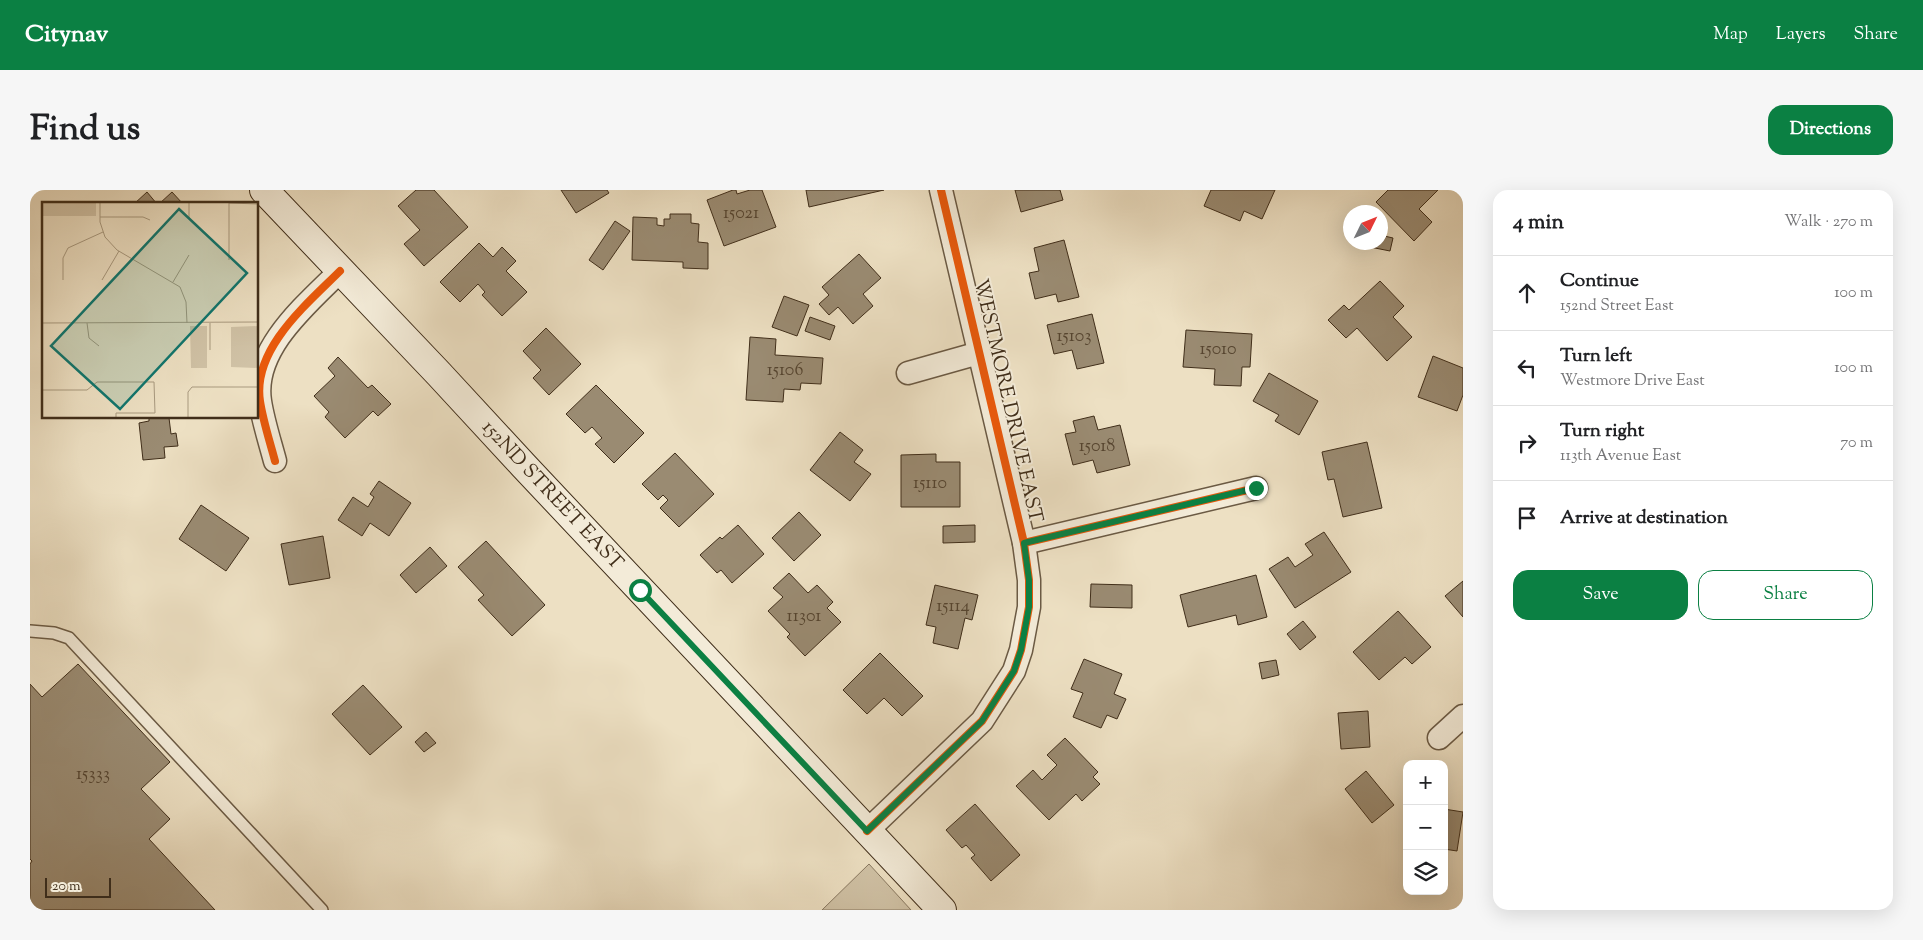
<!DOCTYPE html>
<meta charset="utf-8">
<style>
:root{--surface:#fff;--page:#f6f6f6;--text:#202124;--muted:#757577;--line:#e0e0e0;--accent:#0b8043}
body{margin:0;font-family:"Sorts Mill Goudy",serif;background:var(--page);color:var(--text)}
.controls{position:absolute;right:15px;bottom:15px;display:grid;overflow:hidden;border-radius:10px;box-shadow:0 5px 20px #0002}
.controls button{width:45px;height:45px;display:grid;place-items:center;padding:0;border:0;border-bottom:1px solid var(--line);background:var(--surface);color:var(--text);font:25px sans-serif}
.compass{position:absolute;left:1313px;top:15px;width:45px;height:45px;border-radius:50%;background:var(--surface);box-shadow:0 5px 20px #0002;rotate:47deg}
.scale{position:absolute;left:15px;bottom:12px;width:66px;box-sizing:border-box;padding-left:5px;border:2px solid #402e1a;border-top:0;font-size:14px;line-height:18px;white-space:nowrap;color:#402e1a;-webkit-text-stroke:4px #f3ebd8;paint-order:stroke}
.stop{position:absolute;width:15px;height:15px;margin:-11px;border:4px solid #0b8043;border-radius:50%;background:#fff}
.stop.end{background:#0b8043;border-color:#fff;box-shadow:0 1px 5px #0008}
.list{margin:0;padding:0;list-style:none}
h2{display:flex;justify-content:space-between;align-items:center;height:65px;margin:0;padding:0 20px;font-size:21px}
h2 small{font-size:16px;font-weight:400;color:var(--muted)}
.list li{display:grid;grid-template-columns:32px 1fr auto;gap:15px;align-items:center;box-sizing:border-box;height:75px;padding:0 20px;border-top:1px solid var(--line)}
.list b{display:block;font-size:19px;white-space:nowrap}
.list p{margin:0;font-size:16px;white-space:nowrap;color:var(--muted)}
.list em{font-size:16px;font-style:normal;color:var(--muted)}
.actions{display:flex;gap:10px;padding:15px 20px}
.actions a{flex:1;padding:11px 0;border:1px solid var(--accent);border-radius:15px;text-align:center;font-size:18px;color:var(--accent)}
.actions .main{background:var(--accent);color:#fff}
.icon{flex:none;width:28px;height:28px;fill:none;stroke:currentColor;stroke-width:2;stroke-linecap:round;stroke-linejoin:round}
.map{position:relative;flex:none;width:1433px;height:720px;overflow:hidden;border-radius:15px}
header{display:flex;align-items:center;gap:30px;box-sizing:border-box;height:70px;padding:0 25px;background:var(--accent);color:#fff}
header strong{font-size:24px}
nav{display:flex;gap:28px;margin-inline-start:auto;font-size:18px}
.intro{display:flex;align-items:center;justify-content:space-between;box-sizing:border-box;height:120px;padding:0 30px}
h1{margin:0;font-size:35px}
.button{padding:12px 22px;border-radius:15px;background:var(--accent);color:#fff;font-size:18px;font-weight:700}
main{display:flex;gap:30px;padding:0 30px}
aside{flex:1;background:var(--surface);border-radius:15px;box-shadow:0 5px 20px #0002}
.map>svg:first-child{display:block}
</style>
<header>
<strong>Citynav</strong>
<nav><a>Map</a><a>Layers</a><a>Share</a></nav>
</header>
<div class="intro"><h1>Find us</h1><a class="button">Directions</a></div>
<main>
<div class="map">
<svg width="1433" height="720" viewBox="0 0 1433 720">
<rect width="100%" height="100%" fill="#ede0c3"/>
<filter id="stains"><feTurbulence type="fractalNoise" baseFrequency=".004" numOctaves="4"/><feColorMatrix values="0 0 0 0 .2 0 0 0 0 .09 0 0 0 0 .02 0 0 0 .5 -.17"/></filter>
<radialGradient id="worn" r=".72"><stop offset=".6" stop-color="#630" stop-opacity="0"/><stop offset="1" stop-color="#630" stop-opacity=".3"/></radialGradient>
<path fill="#d0c2a6" stroke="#887860" d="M839,674L881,720H792Z"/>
<g fill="#9a8b72" stroke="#402e1a">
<path d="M386,0H404L438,37L394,76L374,54L390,40L368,16Z"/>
<path d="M531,0H577L579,3L546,23Z"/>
<path d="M703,0H706L707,4L720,0H732L746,37L694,56L677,10Z"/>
<path d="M776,0H854L779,17Z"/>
<path d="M985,0H1030L1033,10L991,22Z"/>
<path d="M1181,0H1245L1232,29L1214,21L1210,31L1174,16Z"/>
<path d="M1358,0H1408L1389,19L1402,32L1384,51L1346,12Z"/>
<path d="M117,2L127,14H104Z"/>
<path d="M142,2L153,14H129Z"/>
<path d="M640,24H661V33L669,34L668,52L678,53V79L653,78V72L602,70L603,27L627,28V35L634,36V29H640Z"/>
<path d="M585,31L600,41L573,80L559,70Z"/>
<path d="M1350,45L1363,48L1360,61L1330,55L1331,52H1350Z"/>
<path d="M1034,50L1049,107L1028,112L1026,104L1005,109L999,83L1009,81L1004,58Z"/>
<path d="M449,53L463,67L472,57L486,71L476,81L497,102L472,126L452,105L455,102L448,94L430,112L410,92Z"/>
<path d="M829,64L851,88L833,104L843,116L823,134L808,117L799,125L789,114L799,105L792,97Z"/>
<path d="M1350,91L1374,116L1363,127L1382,147L1357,171L1327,138L1316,148L1298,130L1314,115L1319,120Z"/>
<path d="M754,106L779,115L767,146L742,137Z"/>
<path d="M1062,124L1074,173L1047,179L1042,160L1024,164L1017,135Z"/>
<path d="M780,127L805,136L800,150L775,141Z"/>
<path d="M516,138L551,174L519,205L503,188L511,180L493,161Z"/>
<path d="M1156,140L1222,144L1220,177H1212L1211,196L1184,195L1185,179L1153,177Z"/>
<path d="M720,147L746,149L745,165L793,168L791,194L771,193L770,200L754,199L753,212L716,210Z"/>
<path d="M1403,166L1433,178V205L1427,221L1388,207Z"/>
<path d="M308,167L338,198L342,195L361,214L348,226L343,221L315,248L295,227L299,222L284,206L305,186L298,178Z"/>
<path d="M1239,183L1288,211L1269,245L1245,231L1249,225L1223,211Z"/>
<path d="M566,195L614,243L584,273L565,254L572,248L562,237L555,243L536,224Z"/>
<path d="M1064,226L1068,240L1090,235L1100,275L1067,283L1063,270L1043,275L1035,244L1046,242L1043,231Z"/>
<path d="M119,228H139L141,244L146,243L148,256L134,257L135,268L113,270L109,233L119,231Z"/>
<path d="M810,242L833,260L824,272L841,284L820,311L780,280Z"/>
<path d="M1337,252L1352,318L1313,327L1304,289L1298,290L1292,262Z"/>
<path d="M645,263L684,304L649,337L630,318L638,310L633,305L628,310L612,294Z"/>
<path d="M906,264V272H930V317H871V265Z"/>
<path d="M349,291L381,313L359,346L340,333L332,346L308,330L323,307L338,317L344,307L340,304Z"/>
<path d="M171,315L219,348L196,381L149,349Z"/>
<path d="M769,322L791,345L764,371L742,348Z"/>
<path d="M708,335L734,364L702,393L691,380L687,383L670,365L690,347L692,349Z"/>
<path d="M945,335V352L913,353V336Z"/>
<path d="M1294,342L1321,382L1265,418L1239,379L1258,367L1265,377L1283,365L1275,354Z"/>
<path d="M293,346L300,388L259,395L251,354Z"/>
<path d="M456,351L515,415L482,446L448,410L454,405L428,377Z"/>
<path d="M400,357L417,376L386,403L370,385Z"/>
<path d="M759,383L778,403L787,395L803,412L797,418L811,432L775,466L757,447L760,444L738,421L753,407L743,398Z"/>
<path d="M1226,385L1237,427L1208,435L1206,425L1158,437L1150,405Z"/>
<path d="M1433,391V427L1415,406Z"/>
<path d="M1061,394L1102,395V418L1060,417Z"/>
<path d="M905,395L948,405L942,430L935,428L928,459L903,453L906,437L896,435Z"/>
<path d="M1368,421L1401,457L1382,474L1375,467L1349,490L1323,462Z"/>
<path d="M1273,431L1286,447L1270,460L1257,444Z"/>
<path d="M850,463L893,506L872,526L854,508L837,524L813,500Z"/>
<path d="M1054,469L1092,484L1084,504L1096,509L1087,529L1077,525L1071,538L1043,527L1053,503L1041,499Z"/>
<path d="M1246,470L1249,485L1232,489L1229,473Z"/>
<path d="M48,474L140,572L111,599L140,629L119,649L185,720H0V674L2,671L0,669V494L12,507Z"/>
<path d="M333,495L372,537L340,565L302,524Z"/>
<path d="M1338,521L1340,557L1311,559L1308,523Z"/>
<path d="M396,542L406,553L394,562L385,552Z"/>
<path d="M1035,548L1068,582L1063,587L1070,594L1052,611L1046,604L1019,630L986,596L1003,580L1012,590L1027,575L1017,565Z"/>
<path d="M1336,581L1364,615L1342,633L1315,599Z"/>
<path d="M945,614L990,665L961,691L941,668L945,665L936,655L932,658L916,640Z"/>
<path d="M1414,619L1433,622L1427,661L1414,659Z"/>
</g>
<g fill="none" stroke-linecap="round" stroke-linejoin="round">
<g stroke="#6b5a44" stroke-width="14">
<path id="service" d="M0,441L24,443L39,448L292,720"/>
</g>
<g stroke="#6b5a44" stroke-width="25">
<g id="minor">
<path d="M878,183L949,163"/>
<path d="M245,271C240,252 233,231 230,211C222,159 277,114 310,81"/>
<path d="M994,353L1226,298"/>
<path d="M1409,548L1433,526"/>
<path d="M837,641L952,531L984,481L991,460L999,417V390L994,353L911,0"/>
</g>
</g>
<g stroke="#402e1a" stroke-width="30">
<g id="secondary">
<path id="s1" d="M234,0L409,184L494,276L912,720"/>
</g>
</g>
<use href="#service" stroke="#f3ebd8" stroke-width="11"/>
<use href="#minor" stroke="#f3ebd8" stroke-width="22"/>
<use href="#secondary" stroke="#f3ebd8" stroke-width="28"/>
<g stroke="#f3ebd8" stroke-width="11">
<g id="cycleway">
<path d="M245,271C240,252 233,231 230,211C222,159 277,114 310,81"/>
<path d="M994,353L1226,298"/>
<path d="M837,641L952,531L984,481L991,460L999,417V390L994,353L911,0"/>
</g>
</g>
<use href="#cycleway" stroke="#e8590c" stroke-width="8"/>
</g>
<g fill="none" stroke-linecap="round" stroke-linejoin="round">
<path stroke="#0b8043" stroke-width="6" d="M610,400L837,641L952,531L984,481L991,460L999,417V390L994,353L1226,298"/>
</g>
<g text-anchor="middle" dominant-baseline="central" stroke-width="4" stroke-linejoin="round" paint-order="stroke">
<g font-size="18" fill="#564530">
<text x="711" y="24">15021</text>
<text x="1044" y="147">15103</text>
<text x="1188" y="160">15010</text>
<text x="755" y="181">15106</text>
<text x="1067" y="257">15018</text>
<text x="900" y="294">15110</text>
<text x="923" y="417">15114</text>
<text x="774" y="427">11301</text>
<text x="63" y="585">15333</text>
</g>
<g font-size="20" fill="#402e1a" stroke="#f3ebd8">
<text transform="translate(977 211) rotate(77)">WESTMORE DRIVE EAST</text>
<text stroke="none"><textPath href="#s1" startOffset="420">152ND STREET EAST</textPath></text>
</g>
</g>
<g transform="translate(12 12)">
<rect width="216" height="216" fill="#ede0c3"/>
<path d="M0,0H54V14H0ZM148,124H165V166H149ZM216,124V166L189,165V125Z" fill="#d0c2a6"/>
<path fill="none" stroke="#a8997f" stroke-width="1" d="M58,0V20L63,35L75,48L138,85L144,100L145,121M187,1L217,2M58,15H101L108,18M147,16V0M187,58V0M21,78V56L26,46L61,30M60,78L77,49M131,80L147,53M0,121L217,120M45,121L47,136L57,144M168,148V121M0,188H45L55,180H112L113,211H74V216M146,216V190L150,185H217"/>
<path fill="#0f766e" fill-opacity="0.15" stroke="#0f766e" stroke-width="2.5" d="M137,7L205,71L78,207L9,144Z"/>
<rect width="216" height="216" fill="none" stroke="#402e1a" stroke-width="2.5"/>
</g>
<rect width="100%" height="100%" filter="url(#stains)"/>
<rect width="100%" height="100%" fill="url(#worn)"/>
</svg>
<div class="controls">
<button>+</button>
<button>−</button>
<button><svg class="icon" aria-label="layers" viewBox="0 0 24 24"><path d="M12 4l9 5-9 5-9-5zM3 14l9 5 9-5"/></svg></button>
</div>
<svg class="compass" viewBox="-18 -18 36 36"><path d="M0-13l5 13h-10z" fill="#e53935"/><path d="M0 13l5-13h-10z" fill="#757577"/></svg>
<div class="scale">20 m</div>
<div class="stop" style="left:610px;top:400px"></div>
<div class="stop end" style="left:1226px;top:298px"></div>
</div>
<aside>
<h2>4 min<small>Walk · 270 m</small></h2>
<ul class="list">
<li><svg class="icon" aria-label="ahead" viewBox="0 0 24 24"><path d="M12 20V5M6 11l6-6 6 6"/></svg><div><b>Continue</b><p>152nd Street East</p></div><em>100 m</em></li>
<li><svg class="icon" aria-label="left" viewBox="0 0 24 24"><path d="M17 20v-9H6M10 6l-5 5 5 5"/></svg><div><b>Turn left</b><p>Westmore Drive East</p></div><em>100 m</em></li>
<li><svg class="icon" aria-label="right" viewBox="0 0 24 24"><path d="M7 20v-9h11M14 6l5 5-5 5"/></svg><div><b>Turn right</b><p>113th Avenue East</p></div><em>70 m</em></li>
<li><svg class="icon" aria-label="arrive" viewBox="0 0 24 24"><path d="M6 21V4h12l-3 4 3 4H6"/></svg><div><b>Arrive at destination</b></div></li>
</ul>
<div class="actions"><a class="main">Save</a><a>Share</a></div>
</aside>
</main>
